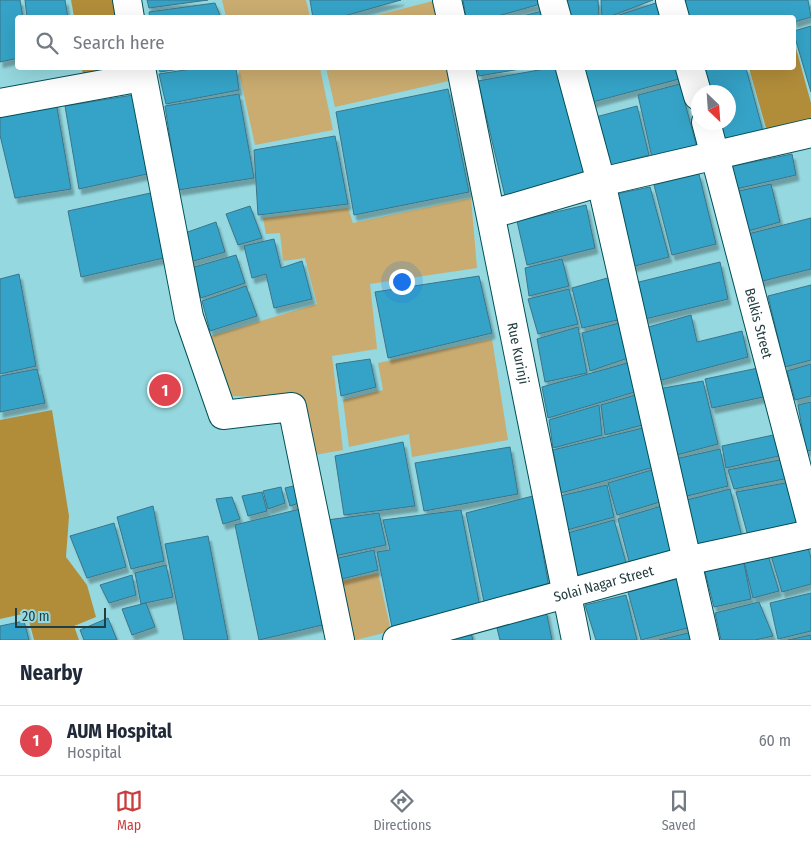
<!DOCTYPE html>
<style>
:root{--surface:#fff;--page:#f2f2f3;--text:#1f2937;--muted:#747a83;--line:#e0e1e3;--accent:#cb3c3d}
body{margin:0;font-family:"Fira Sans Condensed",sans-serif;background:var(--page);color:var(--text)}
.compass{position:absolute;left:691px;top:85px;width:45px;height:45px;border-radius:50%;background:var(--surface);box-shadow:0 5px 20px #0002;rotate:155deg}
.scale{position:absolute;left:15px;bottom:12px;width:91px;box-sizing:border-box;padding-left:5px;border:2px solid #223d40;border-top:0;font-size:14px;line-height:18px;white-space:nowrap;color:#223d40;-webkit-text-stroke:4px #95d8df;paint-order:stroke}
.you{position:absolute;left:401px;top:281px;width:18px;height:18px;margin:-12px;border:4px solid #fff;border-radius:50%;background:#1a73e8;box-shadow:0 0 0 8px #1a73e833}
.badge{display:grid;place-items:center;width:32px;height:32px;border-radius:50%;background:var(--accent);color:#fff;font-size:16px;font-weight:700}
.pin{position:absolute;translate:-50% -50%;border:2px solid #fff;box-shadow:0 1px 5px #0006}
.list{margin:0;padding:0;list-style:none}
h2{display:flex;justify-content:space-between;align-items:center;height:65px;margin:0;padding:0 20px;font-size:21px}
h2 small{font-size:16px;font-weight:400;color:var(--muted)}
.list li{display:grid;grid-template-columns:32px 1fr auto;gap:15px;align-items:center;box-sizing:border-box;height:70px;padding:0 20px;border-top:1px solid var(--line)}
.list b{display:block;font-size:19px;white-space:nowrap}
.list p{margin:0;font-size:16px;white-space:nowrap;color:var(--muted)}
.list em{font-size:16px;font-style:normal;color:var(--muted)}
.icon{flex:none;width:28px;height:28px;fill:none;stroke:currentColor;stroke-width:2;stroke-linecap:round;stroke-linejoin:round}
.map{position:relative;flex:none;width:811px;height:640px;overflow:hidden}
.search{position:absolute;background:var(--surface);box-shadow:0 5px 20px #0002;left:15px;right:15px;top:15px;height:55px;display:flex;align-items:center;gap:12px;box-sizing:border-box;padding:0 18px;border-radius:5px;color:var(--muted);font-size:19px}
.sheet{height:135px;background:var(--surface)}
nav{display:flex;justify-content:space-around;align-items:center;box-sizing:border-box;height:70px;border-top:1px solid var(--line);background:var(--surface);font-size:14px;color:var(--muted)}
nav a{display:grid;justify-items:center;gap:2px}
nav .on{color:var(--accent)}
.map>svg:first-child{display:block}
</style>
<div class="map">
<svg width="811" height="640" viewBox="0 0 811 640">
<defs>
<filter id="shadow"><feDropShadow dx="3" dy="5.5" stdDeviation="1" flood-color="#0004"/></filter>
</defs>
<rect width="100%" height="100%" fill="#95d8df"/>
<g fill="#caac70">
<path d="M222,0H306L310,17H226Z"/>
<path d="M437,0L441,18H366Z"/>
<path d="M238,68H320L333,130L255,145Z"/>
<path d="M326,68H451L453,80L335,107Z"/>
<path d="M471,198L477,268L370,284L377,349L332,356L343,450L309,456L300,398L230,396L211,336L317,304L305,258L283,261L280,233L266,234L263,218L348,208L353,223Z"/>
<path d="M492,339L508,440L412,457L409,434L349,447L343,400L383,390L378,363Z"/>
<path d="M378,573L391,631L356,640H346L335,582Z"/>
</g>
<g fill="#b18d3a">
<path d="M71,0H118L121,17H74Z"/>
<path d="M794,41L811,103V125L768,135L749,68H794Z"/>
<path d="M82,68H122L83,76Z"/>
<path d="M52,410L69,516L66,557L87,585L96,617L74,626L79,640H34L27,613L0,619V420Z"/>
</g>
<g fill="#36a3c7" stroke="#3b7489" filter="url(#shadow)">
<path d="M0,0H20L23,18H18V58L0,62Z"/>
<path d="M25,0H65L68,18H27Z"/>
<path d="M147,0H208L149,8Z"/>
<path d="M310,0H401L337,18H313Z"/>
<path d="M463,0H544V3L491,18H466Z"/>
<path d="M558,0H598L599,18H562Z"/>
<path d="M601,0H653L606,18H602Z"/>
<path d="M683,0H808L811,17L794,22V18H688Z"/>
<path d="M659,2L663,18H610Z"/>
<path d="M215,3L221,18H150L149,12Z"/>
<path d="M546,10L548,18H515Z"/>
<path d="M811,26V92L794,34V31Z"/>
<path d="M159,68H186L160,72Z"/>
<path d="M198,68H236L239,90L166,104L159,74Z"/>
<path d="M477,68H526L479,76Z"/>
<path d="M550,68H562L589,178L505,196L478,81Z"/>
<path d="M575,68H676L679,79L585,104Z"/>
<path d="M700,68H746L764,135L723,148L716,122H728V92H707Z"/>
<path d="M680,84L698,152L653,162L638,95Z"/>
<path d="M448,89L469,192L354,215L336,112Z"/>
<path d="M239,94L254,178L178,190L165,106Z"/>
<path d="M133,95L147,174L79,189L65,106Z"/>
<path d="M56,102L71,189L15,198L0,135V112Z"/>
<path d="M637,106L649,155L604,167L592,118Z"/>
<path d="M335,136L348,204L258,215L254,150Z"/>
<path d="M792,154L796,175L736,189L729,167Z"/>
<path d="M699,174L716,244L672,255L654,185Z"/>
<path d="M771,184L780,222L748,231L739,191Z"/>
<path d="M650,187L669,257L631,267L611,195Z"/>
<path d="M155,192L168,257L81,277L68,211Z"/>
<path d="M586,205L595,248L527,265L517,221Z"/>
<path d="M250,206L262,238L238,245L226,214Z"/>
<path d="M811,218V269L759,282L748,234Z"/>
<path d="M216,222L225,252L190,262L182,234Z"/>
<path d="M274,239L281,268L302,261L312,299L274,308L266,274L252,278L244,246Z"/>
<path d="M236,255L245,283L201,298L191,268Z"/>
<path d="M562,259L569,286L529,296L525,268Z"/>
<path d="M720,262L728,299L645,319L635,283Z"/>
<path d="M19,274L36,366L0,374V279Z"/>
<path d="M479,276L492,333L388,358L375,292Z"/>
<path d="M611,277L622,319L582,328L572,288Z"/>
<path d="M811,285V360L785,367L768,296Z"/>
<path d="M246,286L257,316L210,331L202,301Z"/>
<path d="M569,289L578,324L538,334L528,299Z"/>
<path d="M691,315L697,342L742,331L748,357L654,382L645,328Z"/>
<path d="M623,322L631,357L590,371L582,333Z"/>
<path d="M578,327L587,373L545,382L537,339Z"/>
<path d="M370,359L376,387L341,396L336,364Z"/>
<path d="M631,362L638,391L548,418L542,387Z"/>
<path d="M811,364V396L795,400L787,371Z"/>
<path d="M763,367L768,396L712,408L705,379Z"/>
<path d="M37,369L45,403L0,412V376Z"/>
<path d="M703,381L718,444L669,457L652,390Z"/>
<path d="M639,394L646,424L605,435L601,405Z"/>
<path d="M811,402V450L806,451L798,405Z"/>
<path d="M599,405L602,435L553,448L549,420Z"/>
<path d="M647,427L654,467L561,493L553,450Z"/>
<path d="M778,434L783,455L726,468L722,446Z"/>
<path d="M403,442L415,506L344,515L335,456Z"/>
<path d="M510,447L518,494L424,511L415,463Z"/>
<path d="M720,449L728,486L679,498L671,460Z"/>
<path d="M785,459L789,478L734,489L728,470Z"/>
<path d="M655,469L663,501L617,515L608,483Z"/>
<path d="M791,482L801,525L748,536L736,492Z"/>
<path d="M302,484L308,500L290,506L285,488Z"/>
<path d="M607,485L614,517L567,530L560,496Z"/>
<path d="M281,487L285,503L268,509L263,491Z"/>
<path d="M730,489L743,541L691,553L679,502Z"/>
<path d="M262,492L267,511L248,516L242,496Z"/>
<path d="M533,496L549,588L485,607L466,513Z"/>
<path d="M232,497L240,519L223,524L216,499Z"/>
<path d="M665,505L676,553L630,565L618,519Z"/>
<path d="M153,506L164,561L131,569L117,517Z"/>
<path d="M304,508L331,623L259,640L235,525Z"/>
<path d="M461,510L480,607L392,627L377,552L390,550L383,520Z"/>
<path d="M379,513L386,545L334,556L327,520Z"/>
<path d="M614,520L627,566L578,581L568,533Z"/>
<path d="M114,523L126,567L87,578L70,536Z"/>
<path d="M208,536L228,640H184L165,544Z"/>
<path d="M806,541L811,558V584L782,592L769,549Z"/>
<path d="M766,549L779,591L753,598L742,553Z"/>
<path d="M374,550L378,570L338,580L334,559Z"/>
<path d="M742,553L751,599L714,607L703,564Z"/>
<path d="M166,565L173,597L141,604L135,573Z"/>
<path d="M132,575L136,595L109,603L100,585Z"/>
<path d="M685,577L695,626L641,640L628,592Z"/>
<path d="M811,593V631L778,639L770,603Z"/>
<path d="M626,595L637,640H596L585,605Z"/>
<path d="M759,602L773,636L755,640H721L715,613Z"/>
<path d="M146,603L155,627L132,635L122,609Z"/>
<path d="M546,610L552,640H500L497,628Z"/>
<path d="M108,618L117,640H84L80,630Z"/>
<path d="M24,621L29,640H0V626Z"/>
<path d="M470,629L473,640H428Z"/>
<path d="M692,632L694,640H659Z"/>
<path d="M811,635V640H788Z"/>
</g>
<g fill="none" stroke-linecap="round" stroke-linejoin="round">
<g stroke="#005057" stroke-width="30">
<g id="street">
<path d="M127,0L130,18"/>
<path d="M447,0L451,18"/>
<path d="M552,0L557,18"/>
<path d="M670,0L675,18"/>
<path d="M141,68L189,317L223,415L292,407L340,640"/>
<path id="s1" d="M461,68L576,640"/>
<path d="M570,68L601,182L705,640"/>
<path d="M690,68L698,96"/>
<path d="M0,103L142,77"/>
<path id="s2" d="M706,122L811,522"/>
<path d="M492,214L601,182L811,133"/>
<path id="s3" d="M397,640L686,561L811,534"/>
</g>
</g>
<use href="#street" stroke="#fff" stroke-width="28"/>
</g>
<g text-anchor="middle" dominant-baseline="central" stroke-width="4.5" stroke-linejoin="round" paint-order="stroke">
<g font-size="14" fill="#223d40" stroke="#95d8df">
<text stroke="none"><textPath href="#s2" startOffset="208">Belkis Street</textPath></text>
<text stroke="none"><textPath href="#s1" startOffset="291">Rue Kurinji</textPath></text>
<text stroke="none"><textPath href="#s3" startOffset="214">Solai Nagar Street</textPath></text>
</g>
</g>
</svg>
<svg class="compass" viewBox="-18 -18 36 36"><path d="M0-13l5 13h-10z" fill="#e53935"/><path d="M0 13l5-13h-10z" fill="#747a83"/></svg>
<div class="scale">20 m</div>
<div class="you"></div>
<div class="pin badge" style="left:165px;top:390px;background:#e0444e">1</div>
<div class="search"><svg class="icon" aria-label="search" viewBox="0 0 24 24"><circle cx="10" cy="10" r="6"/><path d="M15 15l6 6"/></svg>Search here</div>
</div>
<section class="sheet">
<h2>Nearby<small></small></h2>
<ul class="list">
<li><span class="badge" style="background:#e0444e">1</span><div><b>AUM Hospital</b><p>Hospital</p></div><em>60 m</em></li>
</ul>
</section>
<nav>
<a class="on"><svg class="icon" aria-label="map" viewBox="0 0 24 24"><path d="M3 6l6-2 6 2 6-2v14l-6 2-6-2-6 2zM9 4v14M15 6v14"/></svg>Map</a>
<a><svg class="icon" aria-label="directions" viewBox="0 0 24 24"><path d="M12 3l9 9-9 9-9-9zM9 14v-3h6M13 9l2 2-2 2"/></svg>Directions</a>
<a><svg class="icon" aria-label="saved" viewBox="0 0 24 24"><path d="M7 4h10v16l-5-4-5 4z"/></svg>Saved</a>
</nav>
